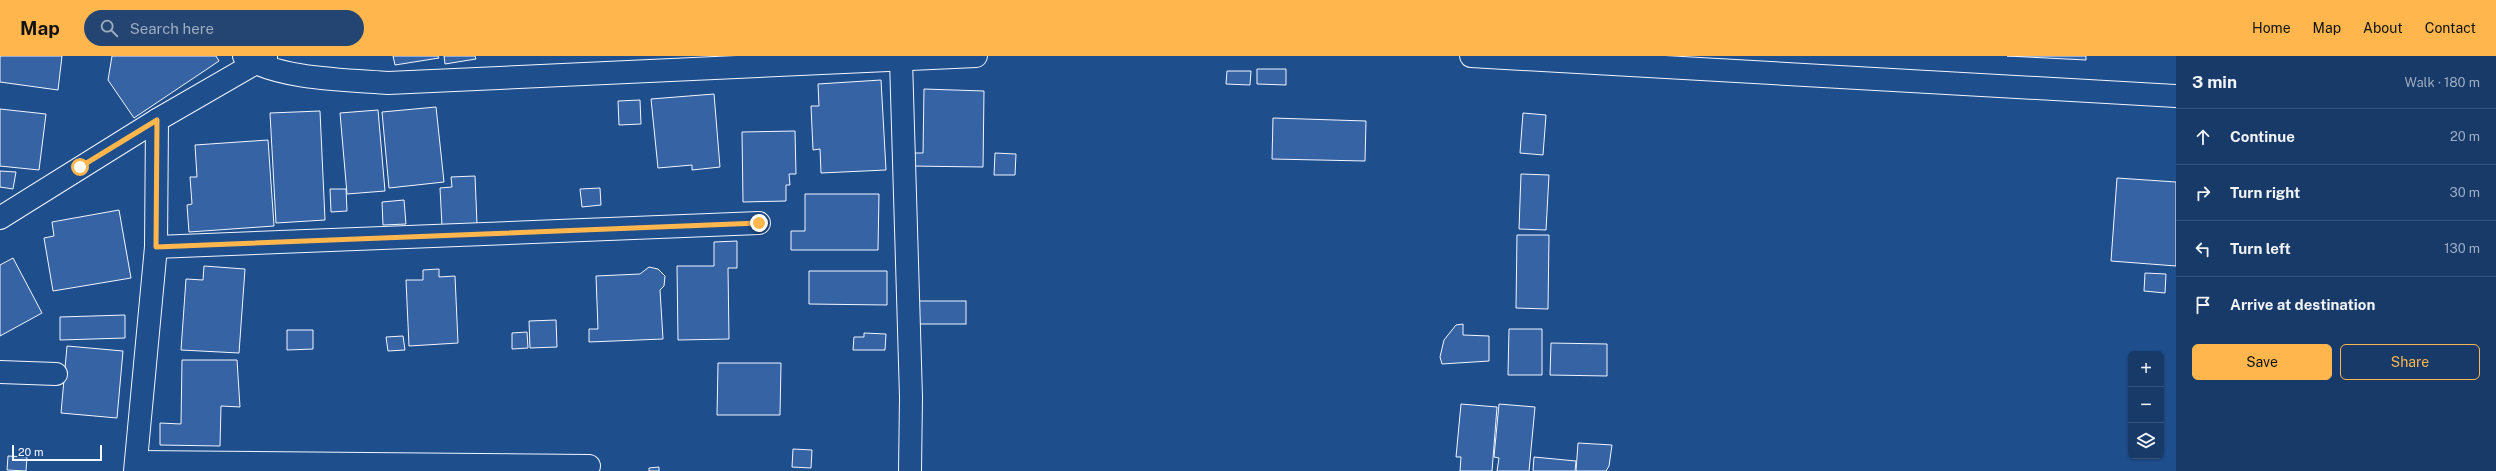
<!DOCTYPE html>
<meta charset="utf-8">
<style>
:root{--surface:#173a69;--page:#244571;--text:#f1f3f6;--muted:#9eadc0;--line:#36547d;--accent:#ffb74d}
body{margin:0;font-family:"Public Sans",sans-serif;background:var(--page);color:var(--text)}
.controls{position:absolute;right:12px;bottom:12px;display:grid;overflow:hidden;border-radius:6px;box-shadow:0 1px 3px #0004}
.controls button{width:36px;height:36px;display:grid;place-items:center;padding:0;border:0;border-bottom:1px solid var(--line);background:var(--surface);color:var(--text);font:20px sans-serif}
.scale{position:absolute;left:12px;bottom:10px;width:90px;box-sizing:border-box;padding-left:4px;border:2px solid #f2f6ff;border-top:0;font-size:11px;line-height:14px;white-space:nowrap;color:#f2f6ff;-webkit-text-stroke:3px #1f4e8c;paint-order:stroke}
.stop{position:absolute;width:12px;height:12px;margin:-9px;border:3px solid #ffb74d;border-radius:50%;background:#fff}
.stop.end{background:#ffb74d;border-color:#fff;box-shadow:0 1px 4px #0008}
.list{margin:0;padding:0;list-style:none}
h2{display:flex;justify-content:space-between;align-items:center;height:52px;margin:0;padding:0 16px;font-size:17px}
h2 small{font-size:13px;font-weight:400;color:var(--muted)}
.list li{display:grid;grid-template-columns:26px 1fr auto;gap:12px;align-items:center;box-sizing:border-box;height:56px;padding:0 16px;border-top:1px solid var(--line)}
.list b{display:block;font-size:15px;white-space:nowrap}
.list em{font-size:13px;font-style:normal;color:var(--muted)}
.actions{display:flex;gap:8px;padding:12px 16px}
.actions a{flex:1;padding:9px 0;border:1px solid var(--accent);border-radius:6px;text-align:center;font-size:14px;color:var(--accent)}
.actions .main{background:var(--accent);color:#111}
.icon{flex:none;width:22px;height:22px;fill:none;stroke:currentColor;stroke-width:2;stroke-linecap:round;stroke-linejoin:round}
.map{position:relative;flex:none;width:2176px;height:415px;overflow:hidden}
header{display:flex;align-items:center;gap:24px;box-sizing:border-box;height:56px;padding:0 20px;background:var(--accent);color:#111}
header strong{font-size:19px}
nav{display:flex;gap:22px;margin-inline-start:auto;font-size:14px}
.search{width:280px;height:36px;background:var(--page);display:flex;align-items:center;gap:10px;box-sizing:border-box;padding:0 14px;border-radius:22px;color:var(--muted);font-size:15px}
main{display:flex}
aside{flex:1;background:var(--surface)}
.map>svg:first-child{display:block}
</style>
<header>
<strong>Map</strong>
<div class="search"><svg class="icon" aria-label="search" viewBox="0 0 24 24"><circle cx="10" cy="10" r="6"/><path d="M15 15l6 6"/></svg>Search here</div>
<nav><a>Home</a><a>Map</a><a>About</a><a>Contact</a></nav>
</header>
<main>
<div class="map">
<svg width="2176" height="415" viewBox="0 0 2176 415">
<rect width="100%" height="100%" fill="#1f4e8c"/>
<g fill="#3563a3" stroke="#f2f6ff">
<path d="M0,0H62L58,34L0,26Z"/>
<path d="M112,0H216L219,5L134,62L108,24Z"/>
<path d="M393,0H438L439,2L395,9Z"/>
<path d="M444,0H475L476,3L445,8Z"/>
<path d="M2007,0H2086V4Z"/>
<path d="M1257,13H1286V29L1257,28Z"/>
<path d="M1227,15H1251L1250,29L1226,28Z"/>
<path d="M881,24L886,114L821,117L820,93L813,94L811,50H819L818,28Z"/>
<path d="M924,33L984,35L983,111L910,110V97H923Z"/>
<path d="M714,38L720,111L692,114V109L658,112L651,43Z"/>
<path d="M640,44L641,68L619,69L618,45Z"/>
<path d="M436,51L444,126L389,132L382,56Z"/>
<path d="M0,53L46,58L39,114L0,110Z"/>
<path d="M378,54L385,135L347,138L340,57Z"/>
<path d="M320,55L325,164L276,167L270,57Z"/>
<path d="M1523,57L1546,59L1543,99L1520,97Z"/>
<path d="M1273,62L1366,65L1365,105L1272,103Z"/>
<path d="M795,75L796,118H789L790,129H786V145L743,146L742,76Z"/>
<path d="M268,84L274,170L189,176L187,149L192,148L190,121H197L195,89Z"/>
<path d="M995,97L1016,98L1015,119H994Z"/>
<path d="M0,115L16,116L13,133L0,131Z"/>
<path d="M1521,118L1549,119L1546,174L1519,173Z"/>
<path d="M475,120L477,168L442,170L440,132L452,131L451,121Z"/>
<path d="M2117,122L2176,126V210L2111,205Z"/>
<path d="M600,132L601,149L582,151L580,133Z"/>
<path d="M330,133H346L347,155L331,156Z"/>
<path d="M805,138H879L878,194H791V175H805Z"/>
<path d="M404,144L406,168L383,169L382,146Z"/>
<path d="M119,154L131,222L53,235L44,182L54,180L52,166Z"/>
<path d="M1517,179H1549L1548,253L1516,252Z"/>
<path d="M737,185V212H728L729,283L678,284L677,210H714V186Z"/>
<path d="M13,202L42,257L0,280V209Z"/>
<path d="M204,210L245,213L239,297L181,294L186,223L203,224Z"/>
<path d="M649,211L658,213L665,220L664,230L660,234L663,283L589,286V273H598L596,220L640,218Z"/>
<path d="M439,213V221L455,220L458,287L409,290L406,224H423V214Z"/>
<path d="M809,215H887V249L809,248Z"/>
<path d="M2145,217L2166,218L2165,237L2144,235Z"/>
<rect x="915" y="245" width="51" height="23"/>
<path d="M125,259V282L60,284V261Z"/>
<path d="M556,264L557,291L530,292L529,265Z"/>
<path d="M1463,268V279L1489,280V305L1442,308L1440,301L1444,284L1456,269Z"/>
<path d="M1509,273H1542V319H1508Z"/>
<path d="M287,274H313V293L287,294Z"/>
<path d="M527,276L528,292L512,293V277Z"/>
<path d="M864,277L886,278L885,294H853L854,281H864Z"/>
<path d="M403,280L405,294L388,295L386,281Z"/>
<path d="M1551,287L1607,288V320L1550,319Z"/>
<path d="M67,290L123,295L117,362L61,357Z"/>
<path d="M182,304H237L240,351L221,350L220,390L160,389V367L181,368Z"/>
<path d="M718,307H781L780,359H717Z"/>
<path d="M1461,348L1497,351L1492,415H1460L1461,401H1456Z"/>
<path d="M1499,348L1535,351L1529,415H1497L1499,402L1494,401Z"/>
<path d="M1578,387L1612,389L1609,410L1606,415H1576Z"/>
<path d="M793,393L812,394L811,412L792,411Z"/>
<path d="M8,400L27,401L26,415L7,414Z"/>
<path d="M1534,401L1576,405L1575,415H1533Z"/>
<path d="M659,411V415H649V412Z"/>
</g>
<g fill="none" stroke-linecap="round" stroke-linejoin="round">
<g stroke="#f2f6ff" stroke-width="24">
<g id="minor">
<path d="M244,0C275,23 348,24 388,27L976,0"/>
<path d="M1471,0L2176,40"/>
<path d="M901,4L911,341L910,415"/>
<path d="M0,162L157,64L266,1"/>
<path d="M156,191L759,167"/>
<path d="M0,316L56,318"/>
<path d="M137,406L589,410"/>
<path d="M135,415L156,191L157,64"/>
</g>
</g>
<use href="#minor" stroke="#1f4e8c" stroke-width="22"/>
</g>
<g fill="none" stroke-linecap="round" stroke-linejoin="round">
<path stroke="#ffb74d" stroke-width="5" d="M80,111L157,64L156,191L759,167"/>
</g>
</svg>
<div class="controls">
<button>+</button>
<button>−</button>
<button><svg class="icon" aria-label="layers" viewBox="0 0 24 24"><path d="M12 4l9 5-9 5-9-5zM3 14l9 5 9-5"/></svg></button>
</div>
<div class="scale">20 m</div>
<div class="stop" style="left:80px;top:111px"></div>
<div class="stop end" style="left:759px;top:167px"></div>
</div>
<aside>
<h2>3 min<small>Walk · 180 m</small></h2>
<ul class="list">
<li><svg class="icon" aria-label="ahead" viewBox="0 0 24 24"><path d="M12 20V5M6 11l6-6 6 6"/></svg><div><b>Continue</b></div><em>20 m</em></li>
<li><svg class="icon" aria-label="right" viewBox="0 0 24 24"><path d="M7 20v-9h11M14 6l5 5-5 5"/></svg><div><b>Turn right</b></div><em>30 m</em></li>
<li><svg class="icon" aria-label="left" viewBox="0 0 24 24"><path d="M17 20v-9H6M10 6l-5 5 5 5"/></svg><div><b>Turn left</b></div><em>130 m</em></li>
<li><svg class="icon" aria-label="arrive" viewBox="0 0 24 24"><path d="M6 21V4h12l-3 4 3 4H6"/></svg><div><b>Arrive at destination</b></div></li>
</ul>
<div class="actions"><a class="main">Save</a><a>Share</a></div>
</aside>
</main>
